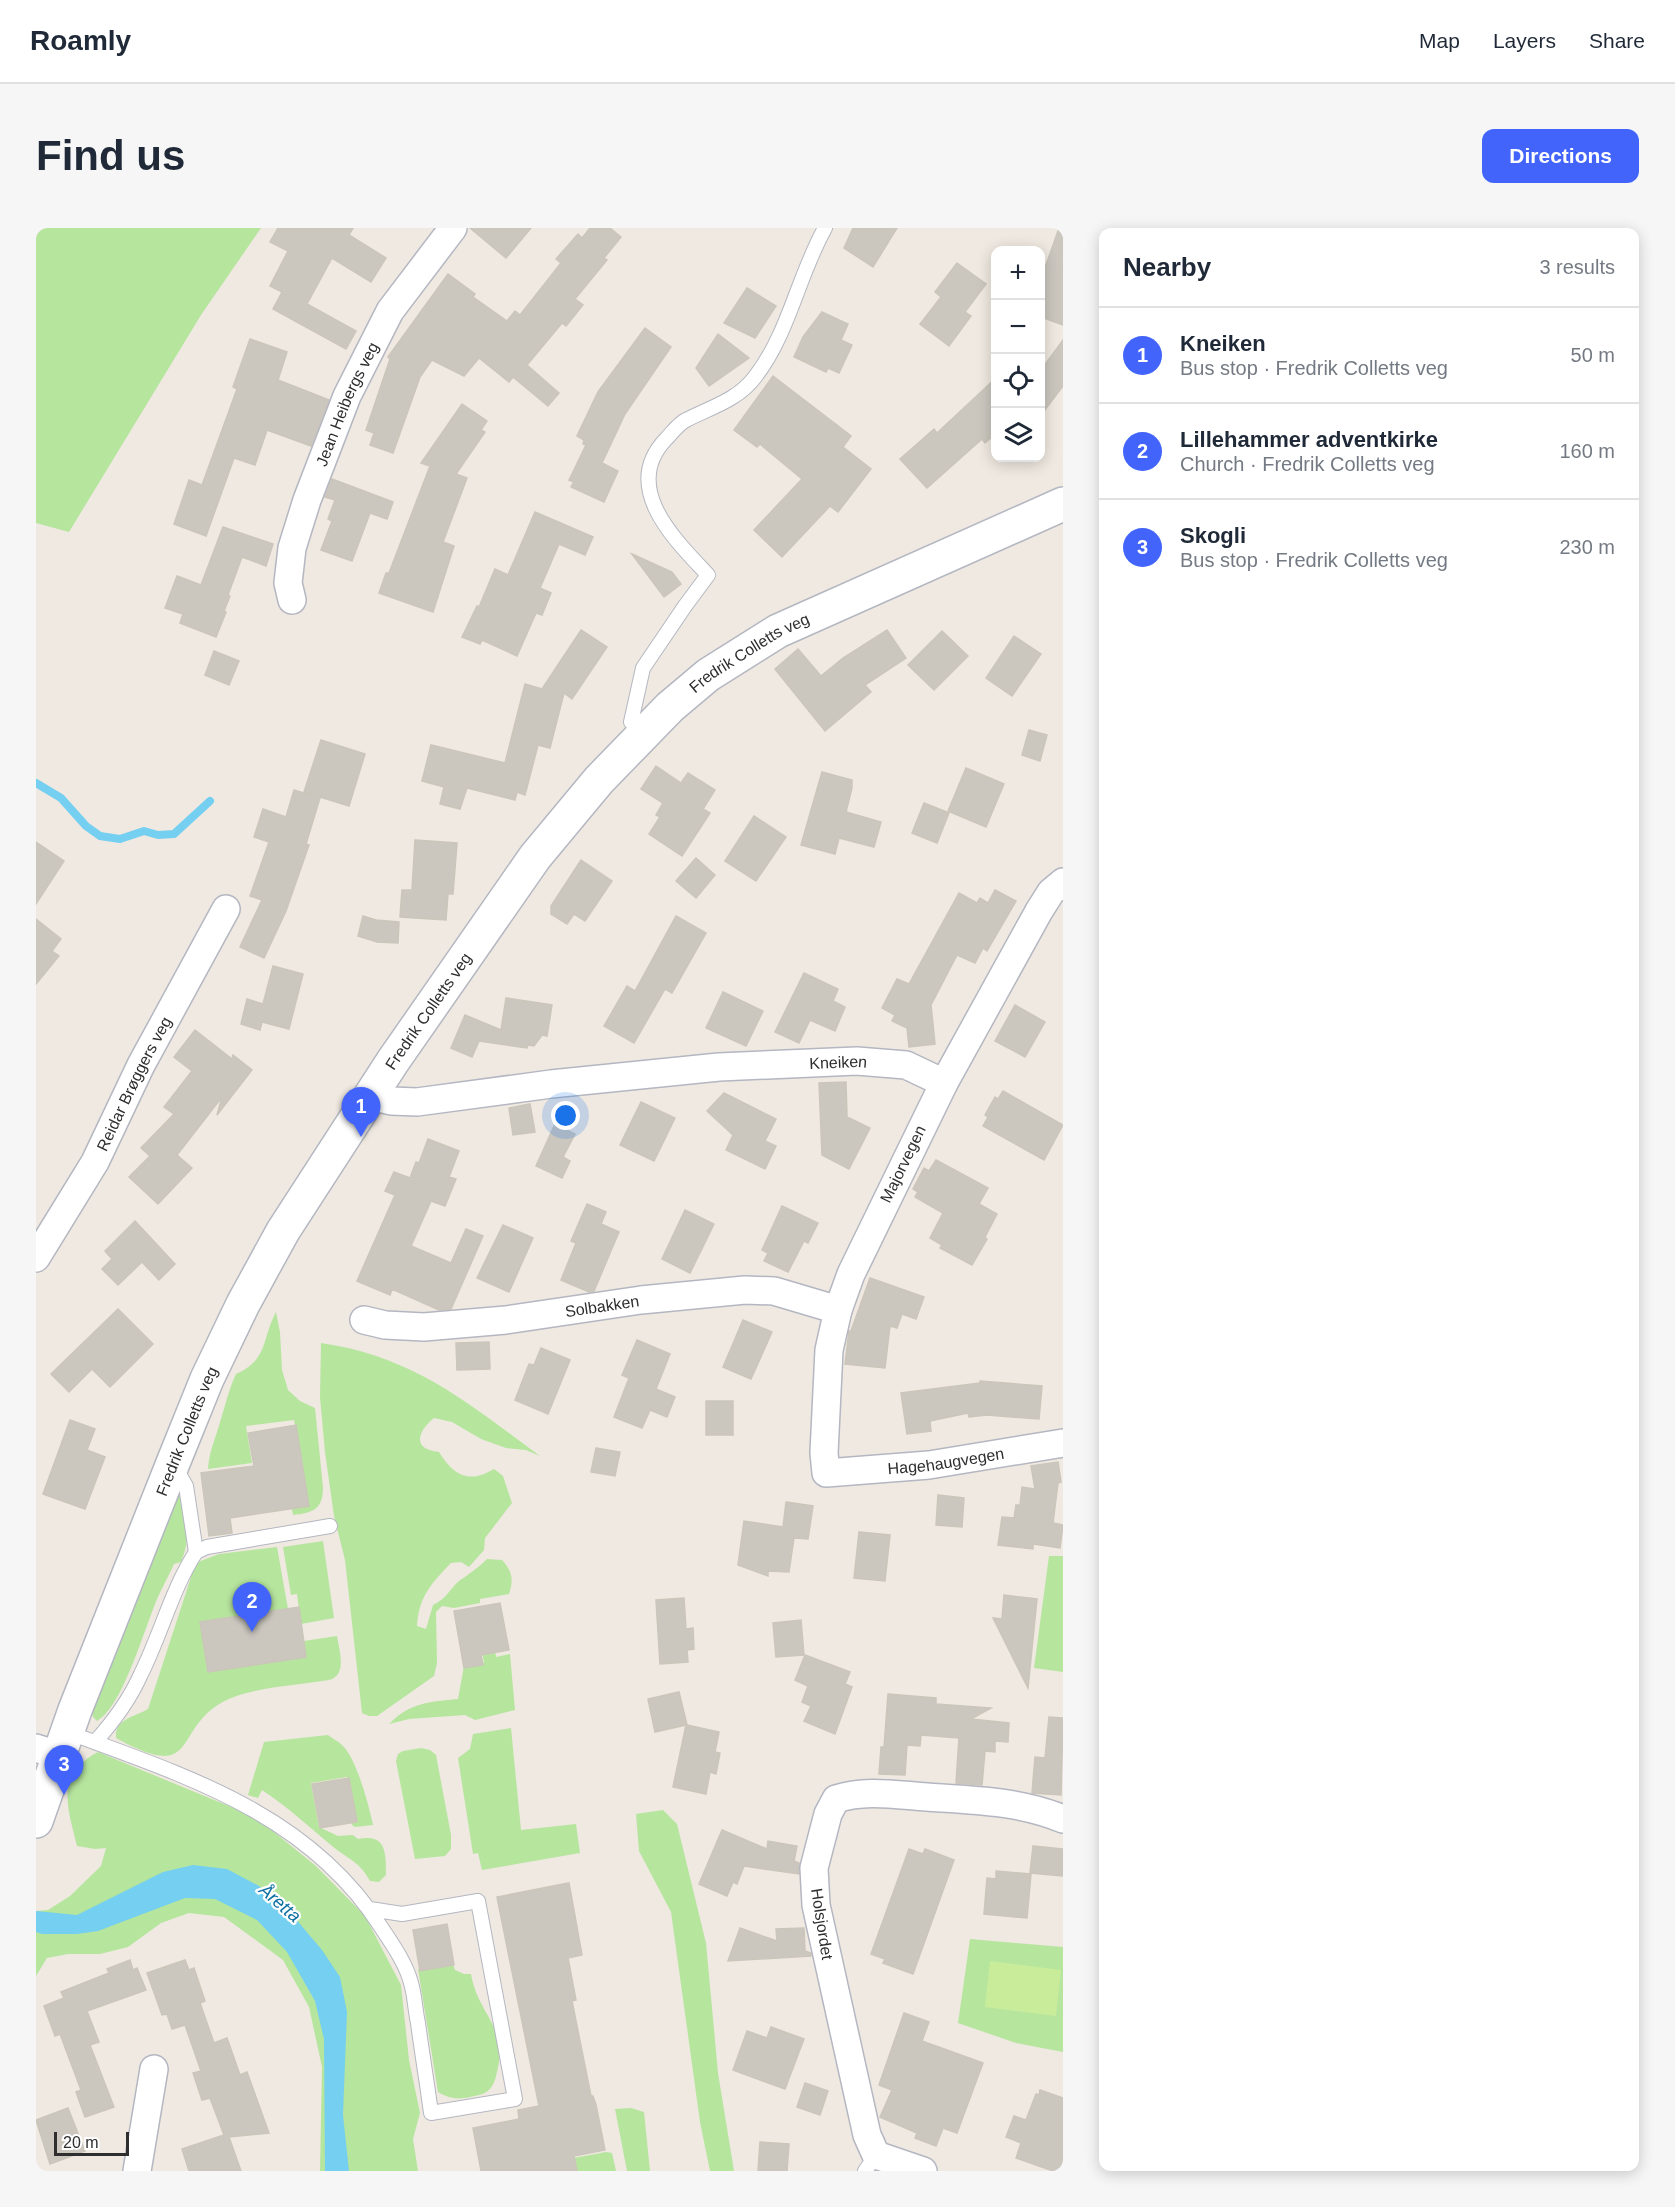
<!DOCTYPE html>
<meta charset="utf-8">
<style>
:root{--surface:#fff;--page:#f6f6f7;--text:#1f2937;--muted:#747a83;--line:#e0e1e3;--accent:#4264fb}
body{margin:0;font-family:Helvetica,sans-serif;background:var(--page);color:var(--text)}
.controls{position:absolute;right:18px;top:18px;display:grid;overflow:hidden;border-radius:12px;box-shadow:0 3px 15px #0003}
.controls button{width:54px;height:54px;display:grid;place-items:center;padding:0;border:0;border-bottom:2px solid var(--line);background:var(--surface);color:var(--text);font:30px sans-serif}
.scale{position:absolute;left:18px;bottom:15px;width:75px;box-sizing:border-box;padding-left:6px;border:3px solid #2e2e2e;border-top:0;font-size:16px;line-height:21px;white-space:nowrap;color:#2e2e2e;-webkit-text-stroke:4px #fff;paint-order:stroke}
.you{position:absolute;left:530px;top:888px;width:21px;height:21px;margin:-15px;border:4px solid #fff;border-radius:50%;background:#1a73e8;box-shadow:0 0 0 9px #1a73e833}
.badge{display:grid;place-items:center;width:39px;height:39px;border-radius:50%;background:var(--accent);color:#fff;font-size:20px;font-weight:700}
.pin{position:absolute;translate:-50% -50px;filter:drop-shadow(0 2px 3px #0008)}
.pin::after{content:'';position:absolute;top:32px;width:21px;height:18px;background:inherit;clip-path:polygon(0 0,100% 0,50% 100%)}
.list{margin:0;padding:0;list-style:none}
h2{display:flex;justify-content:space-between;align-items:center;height:78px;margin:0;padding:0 24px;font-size:26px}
h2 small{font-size:20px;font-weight:400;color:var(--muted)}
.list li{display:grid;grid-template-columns:39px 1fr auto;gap:18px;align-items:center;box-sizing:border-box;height:96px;padding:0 24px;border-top:2px solid var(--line)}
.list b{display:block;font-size:22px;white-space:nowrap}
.list p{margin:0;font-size:20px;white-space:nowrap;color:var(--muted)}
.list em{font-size:20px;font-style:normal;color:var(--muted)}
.icon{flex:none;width:33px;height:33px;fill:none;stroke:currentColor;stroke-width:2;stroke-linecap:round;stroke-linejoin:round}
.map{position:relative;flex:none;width:1027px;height:1943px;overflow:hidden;border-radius:12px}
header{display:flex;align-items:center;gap:36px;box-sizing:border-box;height:84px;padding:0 30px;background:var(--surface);border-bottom:2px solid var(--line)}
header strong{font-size:28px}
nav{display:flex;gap:33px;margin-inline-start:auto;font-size:21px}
.intro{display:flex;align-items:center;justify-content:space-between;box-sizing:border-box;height:144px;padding:0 36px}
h1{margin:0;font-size:42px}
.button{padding:15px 27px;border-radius:12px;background:var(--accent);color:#fff;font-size:21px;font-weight:700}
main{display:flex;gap:36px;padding:0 36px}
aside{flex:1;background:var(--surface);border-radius:12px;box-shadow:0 3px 15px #0003}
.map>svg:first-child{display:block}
</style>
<header>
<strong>Roamly</strong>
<nav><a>Map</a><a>Layers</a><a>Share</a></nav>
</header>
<div class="intro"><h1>Find us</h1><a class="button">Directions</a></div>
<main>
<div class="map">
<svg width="1027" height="1943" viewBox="0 0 1027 1943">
<rect width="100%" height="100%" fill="#efe9e1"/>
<g fill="#b6e59e">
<path d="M0,0H225L165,87L33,304L0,295Z"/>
<path d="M240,1084L244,1104L246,1142L252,1162L264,1173L279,1180L287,1260C287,1281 277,1285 257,1287L255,1276L271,1273L258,1192L210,1198L216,1235L172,1241C173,1223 180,1209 185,1191C190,1175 193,1161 200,1146C233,1131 225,1112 240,1084Z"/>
<path d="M285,1115C377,1128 432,1175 504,1228L490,1222L470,1220L445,1211L416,1194L398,1190C382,1203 375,1221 403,1224C418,1248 433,1256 458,1241L467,1248L476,1275L449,1310L448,1322L433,1339L425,1334L415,1335C395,1356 383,1368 381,1398L390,1401L397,1377C410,1371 413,1362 423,1353C433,1346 442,1340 451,1331L466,1332C476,1343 478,1351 473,1366L444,1371V1375L418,1380L406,1378L400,1384L401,1435L398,1448L341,1488H333L326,1485L309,1332L298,1288L289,1224L284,1169Z"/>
<path d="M140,1255C152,1278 156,1309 145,1334L138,1336C133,1347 127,1358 122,1369C109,1398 87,1479 61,1493L57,1489L55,1481Z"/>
<path d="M287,1313L298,1390L265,1396L261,1366L255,1367L247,1319Z"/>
<path d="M241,1319L252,1381L164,1394L172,1443L270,1429L268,1413L301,1408C303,1422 312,1447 293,1452C263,1457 220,1459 193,1471C134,1497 167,1558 80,1510C78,1491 99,1489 112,1481L157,1343L162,1334L183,1326Z"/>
<path d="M1013,1328H1027V1444L998,1440Z"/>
<path d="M459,1421L460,1429L474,1426L479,1482L439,1492L429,1487L373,1491L353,1496C375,1474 393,1474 422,1471L428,1438L448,1435L446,1423Z"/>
<path d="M475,1500L485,1602L540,1596L544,1625L446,1642L442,1625L437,1626L422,1530L434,1521L437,1506Z"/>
<path d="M292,1507C297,1511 304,1514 308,1519C321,1533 333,1578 337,1597L319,1599L316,1597L315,1593L320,1592L311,1549L275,1555L283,1599L302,1608L317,1607L322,1611C350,1605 350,1624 350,1647L343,1654L334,1653C323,1633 313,1632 296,1618C272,1598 253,1580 226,1562L222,1570L212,1567L228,1514Z"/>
<path d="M385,1520L394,1522L400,1527L415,1607V1621L409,1628L379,1631L360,1533L362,1526L367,1523Z"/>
<path d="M62,1524L200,1581L228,1596L280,1638L329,1688L365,1757L373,1832L384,1885L377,1911L382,1943H284L286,1839L273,1779L247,1732L188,1689L153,1685L125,1695L92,1719L64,1726H32L11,1730L0,1748V1683L12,1682L34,1668L65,1638L70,1620L59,1621L41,1618C32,1580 18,1547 62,1524Z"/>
<path d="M627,1582L641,1596L670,1715L682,1845L698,1943H674L664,1894L635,1684L603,1623L600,1586Z"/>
<path d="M934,1711L1027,1719V1824L980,1815L922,1795Z"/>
<path d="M417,1736L419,1742L428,1746H435C442,1788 474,1798 460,1848C458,1857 453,1865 443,1867C427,1871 417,1873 402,1864L382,1741Z"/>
<path d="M595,1880L608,1884L614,1943H591L579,1881Z"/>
<path d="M570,1924L576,1925L580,1943H540L538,1930Z"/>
</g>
<path fill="#c9ec9a" d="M954,1733L1025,1742L1020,1788L949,1779Z"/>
<path fill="#75cff0" d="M157,1637L191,1641L223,1658L253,1683L286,1722L304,1749L311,1784L307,1887L313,1943H289L288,1811L279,1773L251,1724L221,1692L179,1671L149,1670L62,1703L41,1706H6L0,1704V1683L41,1687L127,1644Z"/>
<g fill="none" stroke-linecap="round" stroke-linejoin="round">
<path stroke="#75cff0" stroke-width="8" d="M0,555L25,570L50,598L64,608L84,611L108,603L122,607L138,606L174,573"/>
</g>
<g fill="#cbc7bf" stroke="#cbc5ba" stroke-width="1.5">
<path d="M242,0H317L313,7L350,30L335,54L296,30L271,76L320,103L310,121L237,81L246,64L234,58L252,23L234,14Z"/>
<path d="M434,0H495L470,30Z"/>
<path d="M554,0H574L585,9L568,30L571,32L539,71L547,77L530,98L526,95L491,137L523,165L512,178L477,149L473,154L443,130L428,148L396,132L384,149L357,225L334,217L338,205L330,202L354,131L352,129L412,46L439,66L437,69L471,93L479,83L484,87L514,49L525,35L520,31L542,6L546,10Z"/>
<path d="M817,0H861L837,39L808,20Z"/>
<path d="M1023,0H1027V97L1005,89V35L1010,37Z"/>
<path d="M921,35L950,56L929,84L935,88L913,118L884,96L905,69L899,64Z"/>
<path d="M711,60L740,78L719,110L688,95Z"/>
<path d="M786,84L812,96L805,112L816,117L803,145L792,140L790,144L758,129L767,109Z"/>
<path d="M609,100L635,119L589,186L566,235L582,243L568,274L535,259L538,254L533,252L550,217L547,216L548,212L541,208L562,164Z"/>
<path d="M682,106L713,130L673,158L660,140Z"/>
<path d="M214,111L251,124L242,152L293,172L275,218L231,202L219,237L198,230L170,308L138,296L153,252L166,257L201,161L197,159Z"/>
<path d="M1027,112V158L1005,187V142Z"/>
<path d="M737,148L815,208L807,219L835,241L802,284L794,278L746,329L718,302L766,251L724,216L721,219L698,202Z"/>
<path d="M960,150V205L949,215L946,211L891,260L864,231L898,201L901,205Z"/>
<path d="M426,176L451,193L445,202L449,204L420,246L431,250L407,314L418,318L397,384L343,365L350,345H353L394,238L385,235Z"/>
<path d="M296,251L357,274L351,291L334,285L316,333L285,322L296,293L292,291L299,272L289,269Z"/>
<path d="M499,284L557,309L549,327L523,316L504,360L515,365L506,387L500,385L481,428L446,412L444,416L426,409L441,378L443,379L459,341L472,347Z"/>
<path d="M187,299L237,316L230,338L206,329L192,367L194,368L188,383L190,384L180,409L144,395L147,386L129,380L141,348L165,357Z"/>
<path d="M596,326L636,344L645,356L628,369Z"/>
<path d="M545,402L571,419L536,471L528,465L514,520L502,517L489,567L481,564L479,572L431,560L424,581L404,576L408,559L386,553L395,517L469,535L489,456L506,461Z"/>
<path d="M851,402L870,430L829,457L835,464L789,503L739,441L762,421L785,448L807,430Z"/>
<path d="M906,403L932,428L898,462L872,437Z"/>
<path d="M978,408L1005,426L976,468L950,450Z"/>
<path d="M178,423L203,433L193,457L169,447Z"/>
<path d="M993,502L1011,507L1004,533L986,527Z"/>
<path d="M285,512L329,526L313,578L268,564Z"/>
<path d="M620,538L645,555L652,545L679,562L667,581L674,585L646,628L613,606L624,589L620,587L627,575L605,561Z"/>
<path d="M930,540L968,556L950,599L912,583Z"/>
<path d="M786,544L816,552V560L810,584L845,594L838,619L803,610L799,626L765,617Z"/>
<path d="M258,562L284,570L270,616L273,617L250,683L228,730L204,719L226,672L214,668L233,614L218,609L227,581L250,589Z"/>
<path d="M888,575L913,585L901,615L876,605Z"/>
<path d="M718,588L750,609L720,653L689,633Z"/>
<path d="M379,612L421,615L417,666H412L410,692L364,689L366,662H376Z"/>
<path d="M0,614L28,633L0,676Z"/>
<path d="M660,630L679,647L660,670L640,653Z"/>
<path d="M545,632L576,653L549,693L538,686L531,696L515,686V678Z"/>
<path d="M959,662L980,673L951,723L947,720L939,735L921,727L895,777L899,816L873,819L871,800L856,793L859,787L846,780L861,751L873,756L923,665L941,675L944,670L952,675Z"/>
<path d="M327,688L340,692L363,694L362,715L341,714L322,708Z"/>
<path d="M640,688L670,705L636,765L629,761L598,815L568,798L591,758L599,763Z"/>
<path d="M0,691L25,711L16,723L23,728L0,756Z"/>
<path d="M237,738L267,746L253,801L226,794L224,802L205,796L211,771L227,776Z"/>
<path d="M768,745L802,761L797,773L809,779L799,803L774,792L763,815L739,804Z"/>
<path d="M687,764L727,783L710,818L670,800Z"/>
<path d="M470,770L516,777L511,808L506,807L498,818L492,817L491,820L443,813L436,829L415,820L429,787L465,802Z"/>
<path d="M979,777L1009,794L989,829L959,813Z"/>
<path d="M159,802L196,831L197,827L216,842L181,887L186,869L141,927L156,940L122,976L93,949L114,928L105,920L138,886L128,879L156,843L138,829Z"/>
<path d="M810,854L811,889L834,900L813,941L786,927L783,855Z"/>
<path d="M967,863L1027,897L1008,932L947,898L952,889L949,887L959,869L962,871Z"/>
<path d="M688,865L740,891L729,913L740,918L729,941L690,922L697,907L671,883Z"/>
<path d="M605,874L639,890L618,933L584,917Z"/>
<path d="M494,876L499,904L477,907L473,880Z"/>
<path d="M519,896L539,906L527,929L534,933L526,950L500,938Z"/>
<path d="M392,911L423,923L413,949L420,951L409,978L395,973L375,1018L415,1035L430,1001L447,1008L415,1081L403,1082L356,1061L354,1067L321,1053L359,967L349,963L358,944L374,950L380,934L383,935Z"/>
<path d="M900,932L952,960L943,976L961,986L949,1009L951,1011L936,1037L904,1020L906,1017L894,1010L907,985L879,969L882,964L877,961L888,940L893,943Z"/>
<path d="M551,976L570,984L565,996L583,1004L558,1063L553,1064L525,1052L540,1015L535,1013Z"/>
<path d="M746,978L782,995L772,1015L768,1013L752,1044L728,1033L732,1025L726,1022Z"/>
<path d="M649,982L678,996L654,1045L626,1031Z"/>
<path d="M99,993L139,1036L123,1052L106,1034L82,1057L66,1041L76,1031L69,1023Z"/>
<path d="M467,997L497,1010L473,1064L441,1050Z"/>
<path d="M834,1050L888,1069L880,1091L866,1086L861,1100L854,1098L849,1140L809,1136L813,1103H815Z"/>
<path d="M82,1081L117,1116L74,1159L56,1141L33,1164L15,1146Z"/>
<path d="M707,1092L736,1104L715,1151L687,1139Z"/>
<path d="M601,1112L634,1126L620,1161L639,1169L631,1189L614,1182L606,1200L578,1189L593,1150L586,1147Z"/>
<path d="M453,1114L454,1141L421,1142L420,1115Z"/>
<path d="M505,1120L534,1132L512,1186L479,1172L493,1136L498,1137Z"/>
<path d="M944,1153L1006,1158L1003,1191L951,1187L933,1189L932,1185L894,1193L895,1203L871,1206L865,1165L944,1155Z"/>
<rect x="670" y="1173" width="27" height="34"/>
<path d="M34,1192L59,1201L51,1222L69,1229L49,1281L7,1266Z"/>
<path d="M260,1197L273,1278L194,1290L196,1305L173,1308L165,1245L218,1238L212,1205Z"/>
<path d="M560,1220L584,1224L579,1248L555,1244Z"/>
<path d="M1022,1234L1025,1254L1022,1255L1017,1295L1027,1297L1024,1320L997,1316V1321L962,1317L966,1289L978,1290L980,1277H984L986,1259L999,1261L995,1238Z"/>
<path d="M902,1267L928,1270L926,1299L900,1297Z"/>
<path d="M750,1274L777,1278L772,1311L758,1310L753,1344L732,1343V1348L702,1337L708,1293L747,1299Z"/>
<path d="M823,1304L854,1307L849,1353L818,1350Z"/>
<path d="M968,1367L1001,1371L992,1460L957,1390L966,1391Z"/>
<path d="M648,1370L650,1401L657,1400L658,1421L651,1422L652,1434L624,1436L620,1372Z"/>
<path d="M464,1375L473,1422L445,1427L447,1437L428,1440L418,1383Z"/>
<path d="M263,1379L270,1429L172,1444L164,1394Z"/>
<path d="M765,1392L768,1427L740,1429L737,1395Z"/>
<path d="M769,1427L814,1444L809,1456L816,1459L799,1506L768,1493L775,1478L766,1474L772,1458L759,1452Z"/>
<path d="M643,1464L651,1497L683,1504L679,1524L684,1525L680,1546L674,1544L670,1566L637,1559L650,1497L619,1504L612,1471Z"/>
<path d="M852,1466L900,1470V1476L955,1480L935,1491L973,1495L972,1514L959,1513V1524L949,1523L946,1557L920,1555L923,1510L885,1507L884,1518L871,1517L869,1547L843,1546L845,1519H848Z"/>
<path d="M1013,1489L1027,1490L1025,1567L996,1565L999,1529L1009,1530Z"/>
<path d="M313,1550L321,1594L284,1600L276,1556Z"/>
<path d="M686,1602L731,1621L732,1613L761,1618L758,1633L763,1635V1646L708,1638L701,1656L697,1654L691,1668L663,1656Z"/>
<path d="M997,1618L1027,1621V1648L994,1645Z"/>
<path d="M873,1621L887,1626L889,1621L918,1632L877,1746L847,1735L849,1731L835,1726Z"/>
<path d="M960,1643L995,1646L991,1690L948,1686L951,1650L960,1651Z"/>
<path d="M533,1655L546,1727L532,1730L540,1772L536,1773L555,1868H557L560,1877L569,1922L538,1928L541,1943H445L437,1900L483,1891L482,1882L503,1878L461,1669Z"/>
<path d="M411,1696L418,1737L384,1743L377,1702Z"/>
<path d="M704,1700L741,1713L740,1701L768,1700L769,1723L775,1725V1728L692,1733Z"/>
<path d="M94,1732L97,1742L101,1740L110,1762L51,1783L63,1814L54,1817L78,1879L49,1889L40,1864L45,1862L24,1806L19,1808L8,1778L28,1770L25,1764L73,1745L71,1741Z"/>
<path d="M149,1732L153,1742L158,1740L169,1773L164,1775L178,1815L191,1810L204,1847L211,1844L233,1905L193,1909L205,1943H153L146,1921L188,1907L174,1870L166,1872L157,1845L165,1843L149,1797L136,1801L131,1786L126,1787L111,1745Z"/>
<path d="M868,1785L893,1794L886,1813L947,1835L921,1905L907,1900L900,1918L879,1910L881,1905L844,1889L856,1862L843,1857Z"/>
<path d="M735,1799L768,1811L749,1861L697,1842L711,1803L731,1810Z"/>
<path d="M769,1855L792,1863L784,1887L761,1879Z"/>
<path d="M1004,1862L1027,1870V1932L1023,1943H1017L980,1930L985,1915L970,1909L978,1888L990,1892L1000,1866L1003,1867Z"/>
<path d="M32,1880L49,1923L14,1936L0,1892Z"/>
<path d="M724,1914L753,1916L751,1943H722Z"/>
</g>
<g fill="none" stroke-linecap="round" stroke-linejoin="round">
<g stroke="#b4b7c1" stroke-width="16">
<g id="service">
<path d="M607,507L595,494L607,440L649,378L672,347C639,312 584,259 630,211C636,205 642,196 650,192C673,180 702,172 719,149C753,105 762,48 789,0"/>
<path d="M139,1239L150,1258L160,1324"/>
<path d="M31,1504C150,1548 273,1586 345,1699C356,1716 370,1735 375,1755C379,1768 379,1782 382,1795C386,1825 391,1855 395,1885L479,1871L442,1673L366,1686L334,1681"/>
<path d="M59,1514C77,1494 94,1471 105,1446C125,1406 136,1361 160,1324L171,1319L294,1298"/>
<path d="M829,1943L840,1927"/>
</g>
</g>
<g stroke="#b4b7c1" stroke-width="30">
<g id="minor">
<path id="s1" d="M256,372L252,355L256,320L271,272L311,168L354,83L417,0"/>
<path id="s2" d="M1027,654L1015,664L1003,683L908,855L815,1046L802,1082L793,1122L788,1225L790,1245L893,1237L1027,1215"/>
<path id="s3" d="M335,868L355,873L381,874L515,856L683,839L821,833L870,837L908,855"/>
<path id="s4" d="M0,1030L59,934L105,837L190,681"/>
<path id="s5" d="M328,1092L349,1097L388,1099L470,1092L605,1072L709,1062L738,1063L802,1082"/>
<path d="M0,1520L22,1527"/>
<path d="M101,1943L118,1841"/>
<path d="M887,1943L840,1927L831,1907L780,1677L778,1640L792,1586L800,1571C829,1561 861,1567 891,1569C937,1572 984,1573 1027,1591"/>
</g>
</g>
<g stroke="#b4b7c1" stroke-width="36">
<g id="tertiary">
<path id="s6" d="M0,1593L39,1482L137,1235L171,1151L207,1076L247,1003L357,833L499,629L563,552L634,479L672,447L742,403L1027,276"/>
</g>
</g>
<use href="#service" stroke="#fff" stroke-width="14"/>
<use href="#minor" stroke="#fff" stroke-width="27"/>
<use href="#tertiary" stroke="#fff" stroke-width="33"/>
</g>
<g text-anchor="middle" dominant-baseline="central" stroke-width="4.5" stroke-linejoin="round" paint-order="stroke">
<g font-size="16" fill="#2e2e2e" stroke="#fff">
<text stroke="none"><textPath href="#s1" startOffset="207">Jean Heibergs veg</textPath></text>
<text stroke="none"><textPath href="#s6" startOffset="1390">Fredrik Colletts veg</textPath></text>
<text stroke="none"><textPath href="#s6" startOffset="904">Fredrik Colletts veg</textPath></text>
<text stroke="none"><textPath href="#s3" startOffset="470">Kneiken</textPath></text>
<text stroke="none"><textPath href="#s4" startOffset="200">Reidar Brøggers veg</textPath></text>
<text transform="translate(867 936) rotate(-64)">Majorvegen</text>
<text stroke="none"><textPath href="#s5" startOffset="240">Solbakken</textPath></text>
<text stroke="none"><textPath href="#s6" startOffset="418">Fredrik Colletts veg</textPath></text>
<text stroke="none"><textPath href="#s2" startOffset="770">Hagehaugvegen</textPath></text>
<text transform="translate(786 1696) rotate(81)">Holsjordet</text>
</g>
<g font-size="18" font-style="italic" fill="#0d6fa3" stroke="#fff">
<text transform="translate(244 1675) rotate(41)">Åretta</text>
</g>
</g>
</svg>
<div class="controls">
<button>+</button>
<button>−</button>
<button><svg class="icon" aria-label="locate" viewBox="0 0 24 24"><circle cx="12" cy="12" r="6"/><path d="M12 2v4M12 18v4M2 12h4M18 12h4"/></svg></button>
<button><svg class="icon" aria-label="layers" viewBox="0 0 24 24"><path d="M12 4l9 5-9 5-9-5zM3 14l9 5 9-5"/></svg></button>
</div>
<div class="scale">20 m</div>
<div class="you"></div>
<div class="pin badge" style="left:325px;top:909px">1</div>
<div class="pin badge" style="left:216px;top:1404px">2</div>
<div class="pin badge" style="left:28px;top:1567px">3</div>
</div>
<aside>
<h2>Nearby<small>3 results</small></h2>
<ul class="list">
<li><span class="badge">1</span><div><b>Kneiken</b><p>Bus stop · Fredrik Colletts veg</p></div><em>50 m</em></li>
<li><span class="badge">2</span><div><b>Lillehammer adventkirke</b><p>Church · Fredrik Colletts veg</p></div><em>160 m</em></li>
<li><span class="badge">3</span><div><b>Skogli</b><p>Bus stop · Fredrik Colletts veg</p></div><em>230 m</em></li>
</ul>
</aside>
</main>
